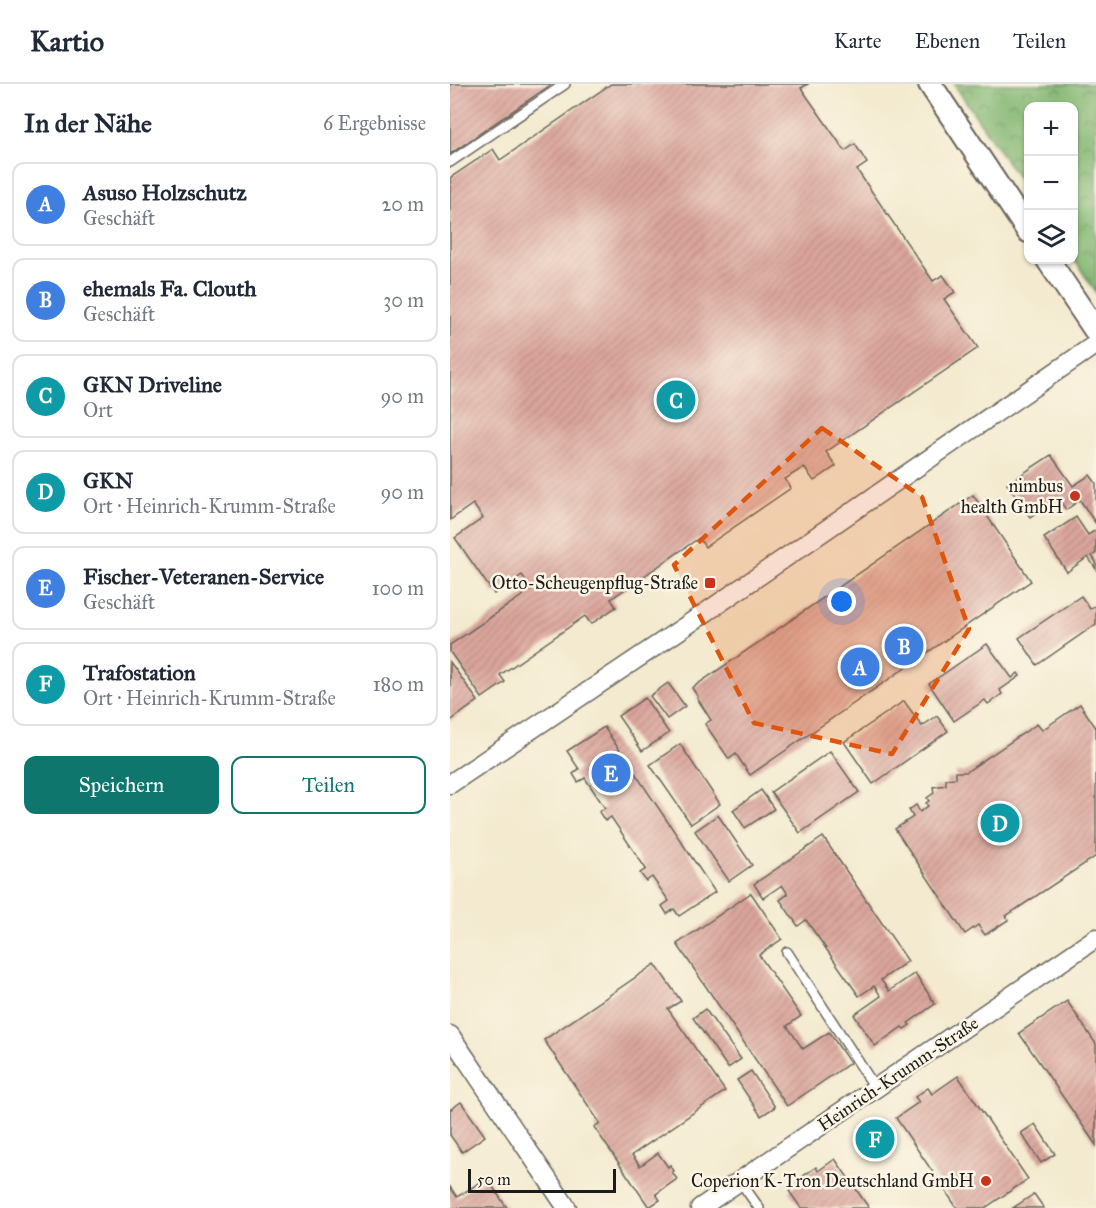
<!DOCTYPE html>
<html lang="de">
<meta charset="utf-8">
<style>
:root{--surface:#fff;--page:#f6f6f7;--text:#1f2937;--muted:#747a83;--line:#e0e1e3;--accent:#0f766e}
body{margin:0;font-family:"IM FELL Great Primer",serif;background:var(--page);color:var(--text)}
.controls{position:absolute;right:18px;top:18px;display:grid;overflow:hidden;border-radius:12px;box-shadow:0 2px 4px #0004}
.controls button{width:54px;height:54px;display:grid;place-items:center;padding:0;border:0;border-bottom:2px solid var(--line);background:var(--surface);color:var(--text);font:30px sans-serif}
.scale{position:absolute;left:18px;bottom:15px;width:148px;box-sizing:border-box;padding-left:6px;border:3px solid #1c1c1c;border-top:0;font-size:16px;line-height:21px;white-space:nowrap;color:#1c1c1c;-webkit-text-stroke:4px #fcf5e5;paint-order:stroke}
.you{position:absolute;left:392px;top:518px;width:21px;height:21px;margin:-15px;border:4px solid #fff;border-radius:50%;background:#1a73e8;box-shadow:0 0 0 9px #1a73e833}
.badge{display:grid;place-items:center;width:39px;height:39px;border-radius:50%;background:var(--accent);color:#fff;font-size:20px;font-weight:700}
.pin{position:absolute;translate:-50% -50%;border:3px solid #fff;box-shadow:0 2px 6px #0006}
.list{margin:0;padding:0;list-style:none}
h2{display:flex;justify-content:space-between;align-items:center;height:78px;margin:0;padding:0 24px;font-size:26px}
h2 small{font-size:20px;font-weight:400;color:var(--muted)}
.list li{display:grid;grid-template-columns:39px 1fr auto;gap:18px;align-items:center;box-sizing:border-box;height:84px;margin:0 12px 12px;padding:0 12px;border:2px solid var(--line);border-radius:12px}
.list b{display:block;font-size:22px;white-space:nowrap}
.list p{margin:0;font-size:20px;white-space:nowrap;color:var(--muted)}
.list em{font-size:20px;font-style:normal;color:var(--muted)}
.actions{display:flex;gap:12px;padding:18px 24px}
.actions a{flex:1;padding:14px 0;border:2px solid var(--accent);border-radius:12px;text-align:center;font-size:21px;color:var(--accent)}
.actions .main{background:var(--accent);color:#fff}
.icon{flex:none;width:33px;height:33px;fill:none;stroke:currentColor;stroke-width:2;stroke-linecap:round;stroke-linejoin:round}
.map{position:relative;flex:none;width:646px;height:1124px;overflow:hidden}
header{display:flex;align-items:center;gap:36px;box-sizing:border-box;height:84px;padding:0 30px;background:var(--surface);border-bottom:2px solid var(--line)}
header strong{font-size:28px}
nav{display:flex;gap:33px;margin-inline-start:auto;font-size:21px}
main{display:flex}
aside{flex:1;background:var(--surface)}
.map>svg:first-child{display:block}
</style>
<header>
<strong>Kartio</strong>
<nav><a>Karte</a><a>Ebenen</a><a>Teilen</a></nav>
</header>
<main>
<aside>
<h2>In der Nähe<small>6 Ergebnisse</small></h2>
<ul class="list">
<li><span class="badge" style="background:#3f7fe0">A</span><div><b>Asuso Holzschutz</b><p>Geschäft</p></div><em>20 m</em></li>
<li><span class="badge" style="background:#3f7fe0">B</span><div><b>ehemals Fa. Clouth</b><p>Geschäft</p></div><em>30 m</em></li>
<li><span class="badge" style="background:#0f9aa8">C</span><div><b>GKN Driveline</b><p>Ort</p></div><em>90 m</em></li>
<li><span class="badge" style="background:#0f9aa8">D</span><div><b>GKN</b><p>Ort · Heinrich-Krumm-Straße</p></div><em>90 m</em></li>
<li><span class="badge" style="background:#3f7fe0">E</span><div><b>Fischer-Veteranen-Service</b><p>Geschäft</p></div><em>100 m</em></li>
<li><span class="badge" style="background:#0f9aa8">F</span><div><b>Trafostation</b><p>Ort · Heinrich-Krumm-Straße</p></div><em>180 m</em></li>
</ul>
<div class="actions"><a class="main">Speichern</a><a>Teilen</a></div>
</aside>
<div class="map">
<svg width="646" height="1124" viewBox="0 0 646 1124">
<defs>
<pattern id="forest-crowns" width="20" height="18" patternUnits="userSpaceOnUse" patternTransform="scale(1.5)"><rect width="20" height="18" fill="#84b873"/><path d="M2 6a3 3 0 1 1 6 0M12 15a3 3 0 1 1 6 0" fill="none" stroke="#6b955e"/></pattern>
<pattern id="building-hatch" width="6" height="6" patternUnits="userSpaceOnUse" patternTransform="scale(1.5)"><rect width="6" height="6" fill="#daa59b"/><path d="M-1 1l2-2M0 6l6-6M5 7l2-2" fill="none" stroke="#ba8d85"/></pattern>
</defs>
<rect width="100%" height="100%" fill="#fcf5e5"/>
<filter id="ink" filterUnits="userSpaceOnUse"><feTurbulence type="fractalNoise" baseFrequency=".0167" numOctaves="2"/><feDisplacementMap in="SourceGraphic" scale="12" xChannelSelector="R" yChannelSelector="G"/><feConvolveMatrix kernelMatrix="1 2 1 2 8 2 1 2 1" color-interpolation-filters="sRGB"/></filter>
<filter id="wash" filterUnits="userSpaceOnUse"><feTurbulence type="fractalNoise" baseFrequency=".008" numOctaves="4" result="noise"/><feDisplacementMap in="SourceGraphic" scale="24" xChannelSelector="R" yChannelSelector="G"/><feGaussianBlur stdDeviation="1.35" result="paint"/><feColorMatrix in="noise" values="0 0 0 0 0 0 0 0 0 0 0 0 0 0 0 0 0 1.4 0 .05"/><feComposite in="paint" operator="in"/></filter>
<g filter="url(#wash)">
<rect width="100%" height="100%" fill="#f3eacf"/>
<path fill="url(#forest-crowns)" stroke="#506a48" stroke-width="1.5" d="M504,0H646V209L624,175V22H578V109Z"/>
<g id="blocks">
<g fill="url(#building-hatch)">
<path d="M0,0H102L0,70Z"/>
<path d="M161,0H358L351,4L395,67L405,60L417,79L407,86L483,197L493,191L505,208L494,215L528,264L376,368L386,382L364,397L354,383L335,395L341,404L255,463L249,454L161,515L166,523L141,540L135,532L50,591L55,598L32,614L0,568V561L82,505L72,491L44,510L5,454L33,434L23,420L0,436V94L43,65L50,76Z"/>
<path d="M601,371L623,402L640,391L646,399V440L630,416L616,426L608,413L580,433L557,400Z"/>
<path d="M523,411L581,497L300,691L286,670L279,675L255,640L261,636L247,614L248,613L242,604Z"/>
<path d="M626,433L638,451L646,446V469L642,472L646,478V485L638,473L617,488L594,454Z"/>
<path d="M631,512L640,525L646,521V540L587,581L569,554Z"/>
<path d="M537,560L562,594L568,589L570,592L550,606L552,610L538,620L535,616L504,637L479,600Z"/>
<path d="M0,578L28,617L0,637Z"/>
<path d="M218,599L235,622L217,635L200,612Z"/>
<path d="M195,614L219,649L192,667L168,632Z"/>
<path d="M454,617L472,642L487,632L498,647L423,700L394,658Z"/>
<path d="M630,620L646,644V772L556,832L558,836L535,851L528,841L515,850L445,745L463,733L459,726L466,721L470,728L478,722L476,719L479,717L477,714L484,709L483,703L496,701V695L506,694V688H516L587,640L592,646Z"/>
<path d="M154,643L265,808L229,832L224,825L217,830L212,822L219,817L202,793L196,797L190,789L196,785L161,733L155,737L149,728L155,724L135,694L128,698L123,690L129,685L117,667Z"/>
<path d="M230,660L270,720L241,740L200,681Z"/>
<path d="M380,667L409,708L350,749L321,708Z"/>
<path d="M311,706L324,725L295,744L283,726Z"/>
<path d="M268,731L302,781L279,797L245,747Z"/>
<path d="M373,753L458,877L431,896L439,907L465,889L485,920L458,939L460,941L454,945L452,943L425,962L404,931L431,912L424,902L409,912L356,836L348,842L330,816L338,810L332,801L313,814L304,800Z"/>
<path d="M301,809L332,855L309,871L351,932L337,942L353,965L379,948L400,979L337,1022L227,860Z"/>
<path d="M205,880L231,917L218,925L275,1007L182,1071L190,1082L208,1069L218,1083L220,1081L224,1087L222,1088L227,1095L206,1110L210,1116L199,1123L144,1043L150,1039L94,956Z"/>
<path d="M617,917L646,960V1061L569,949Z"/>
<path d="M255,925L291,975L278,984L243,934Z"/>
<path d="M301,987L325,1023L311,1032L287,996Z"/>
<path d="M508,992L578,1095L535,1124H507L446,1034L469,1018L465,1013L478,1004L482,1010Z"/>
<path d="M11,1018L35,1052L12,1068L0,1051V1026Z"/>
<path d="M585,1040L605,1070L591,1079L571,1049Z"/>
<path d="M430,1047L435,1054L420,1064L415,1056Z"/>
<path d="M385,1075L419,1124H351L339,1107L351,1098L349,1095L366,1083L368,1087Z"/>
<path d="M37,1094L57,1124H0V1103L7,1113Z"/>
<path d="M584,1110L594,1124H563Z"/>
</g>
</g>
</g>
<g filter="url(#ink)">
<use href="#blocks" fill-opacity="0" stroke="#67645b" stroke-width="1.5"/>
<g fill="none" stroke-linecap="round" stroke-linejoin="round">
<g stroke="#67645b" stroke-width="12">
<g id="service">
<path d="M0,78L115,0"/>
<path d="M337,868L426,1005"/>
<path d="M290,1097L309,1124"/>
</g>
</g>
<g stroke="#67645b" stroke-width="21">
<g id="minor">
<path d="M0,700L252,531L646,260"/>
<path d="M0,951L117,1124"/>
<path d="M250,1124L646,854"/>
</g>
</g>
<g stroke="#67645b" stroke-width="26">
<g id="tertiary">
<path d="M480,0L578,147"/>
<path d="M598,176L646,247"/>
</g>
</g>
<use href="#service" stroke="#fff" stroke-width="9"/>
<use href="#minor" stroke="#fff" stroke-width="18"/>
<use href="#tertiary" stroke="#fff" stroke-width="22"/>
</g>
</g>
<path fill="#de560d" fill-opacity="0.2" stroke="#de560d" stroke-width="4.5" stroke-dasharray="12 8" stroke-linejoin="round" d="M372,344L472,413L519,545L442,670L304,639L224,481Z"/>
<g fill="#c8321e" stroke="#fcf5e5" stroke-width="2">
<circle cx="625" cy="412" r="6"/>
<rect x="254" y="493" width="12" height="12" rx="3"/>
<circle cx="536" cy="1097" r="6"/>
</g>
<g text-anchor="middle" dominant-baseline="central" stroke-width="5" stroke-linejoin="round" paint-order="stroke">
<g font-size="18" fill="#1c1c1c" stroke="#fcf5e5" text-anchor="end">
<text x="613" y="402">nimbus<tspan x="613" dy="21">health GmbH</tspan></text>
<text x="248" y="499">Otto-Scheugenpflug-Straße</text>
<text x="524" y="1097">Coperion K-Tron Deutschland GmbH</text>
</g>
<g font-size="18" fill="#1c1c1c" stroke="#fcf5e5">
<text transform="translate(448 990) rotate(-34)">Heinrich-Krumm-Straße</text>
</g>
</g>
</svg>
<div class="controls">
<button>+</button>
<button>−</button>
<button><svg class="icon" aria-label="layers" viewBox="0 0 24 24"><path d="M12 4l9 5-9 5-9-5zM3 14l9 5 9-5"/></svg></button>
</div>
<div class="scale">50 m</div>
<div class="you"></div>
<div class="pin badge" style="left:410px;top:583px;background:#3f7fe0">A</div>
<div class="pin badge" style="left:454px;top:562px;background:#3f7fe0">B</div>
<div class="pin badge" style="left:226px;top:316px;background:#0f9aa8">C</div>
<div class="pin badge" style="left:550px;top:739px;background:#0f9aa8">D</div>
<div class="pin badge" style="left:161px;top:689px;background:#3f7fe0">E</div>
<div class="pin badge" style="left:425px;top:1055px;background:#0f9aa8">F</div>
</div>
</main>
